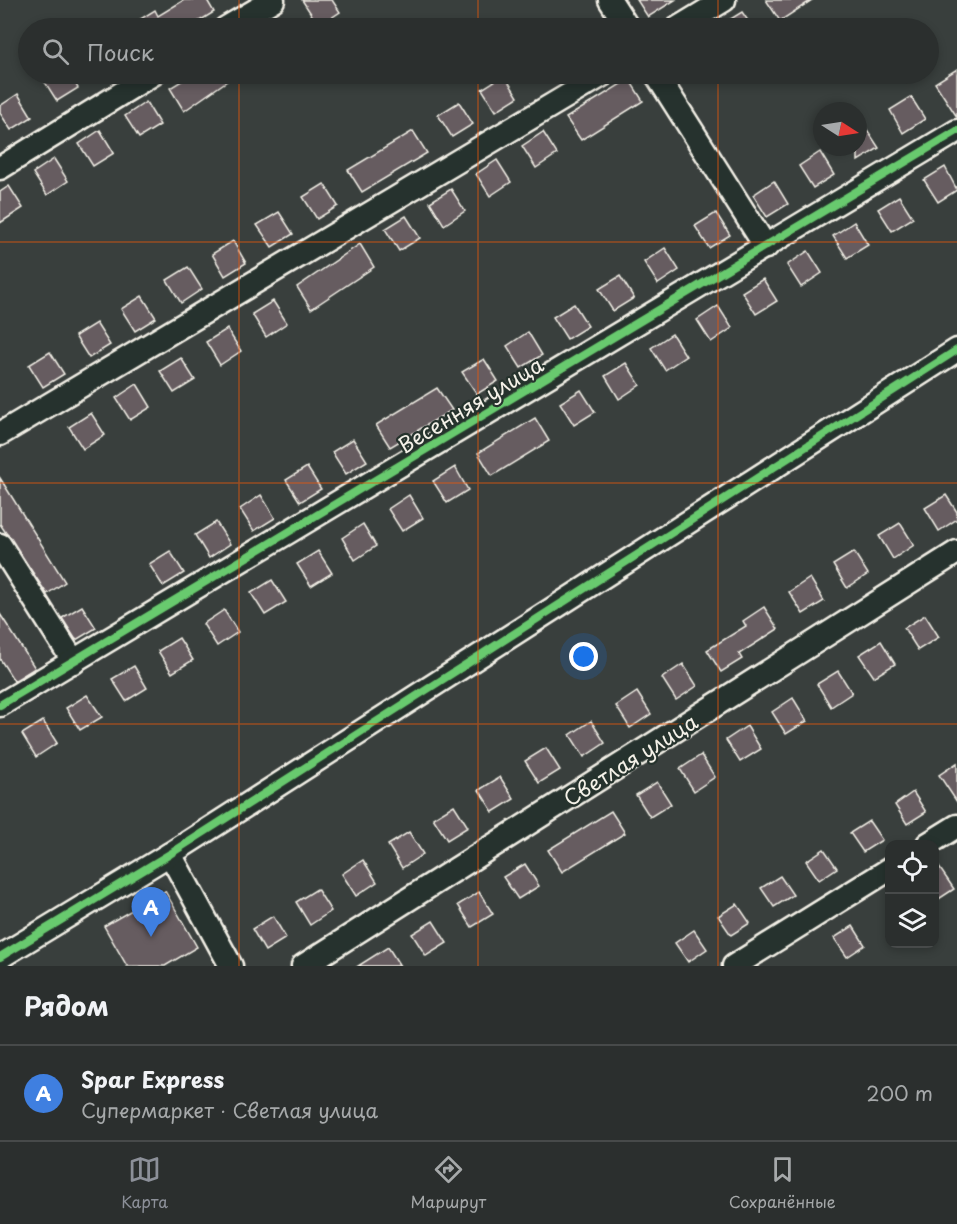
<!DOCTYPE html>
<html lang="ru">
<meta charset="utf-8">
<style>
:root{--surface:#2b2f2e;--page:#333736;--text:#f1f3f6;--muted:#a6a9aa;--line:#474a4a;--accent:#8c9099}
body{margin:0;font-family:"Playpen Sans",sans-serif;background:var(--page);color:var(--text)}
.controls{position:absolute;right:18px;bottom:18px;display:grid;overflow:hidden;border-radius:12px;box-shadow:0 3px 9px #0003}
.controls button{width:54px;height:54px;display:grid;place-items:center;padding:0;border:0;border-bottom:2px solid var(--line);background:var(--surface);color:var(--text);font:30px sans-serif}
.compass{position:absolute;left:813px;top:102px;width:54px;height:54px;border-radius:50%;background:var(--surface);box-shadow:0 3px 9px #0003;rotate:102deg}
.you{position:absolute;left:584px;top:657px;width:21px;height:21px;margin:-15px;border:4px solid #fff;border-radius:50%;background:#1a73e8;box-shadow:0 0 0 9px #1a73e833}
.badge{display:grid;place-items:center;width:39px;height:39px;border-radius:50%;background:var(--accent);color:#fff;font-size:20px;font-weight:700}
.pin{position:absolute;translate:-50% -50px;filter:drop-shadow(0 2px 3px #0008)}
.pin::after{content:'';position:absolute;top:32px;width:21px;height:18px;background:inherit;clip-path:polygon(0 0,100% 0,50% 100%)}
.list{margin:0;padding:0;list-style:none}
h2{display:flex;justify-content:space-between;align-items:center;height:78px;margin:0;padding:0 24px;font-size:26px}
h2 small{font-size:20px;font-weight:400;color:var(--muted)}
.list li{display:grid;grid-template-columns:39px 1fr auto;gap:18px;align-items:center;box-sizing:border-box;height:96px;padding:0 24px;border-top:2px solid var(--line)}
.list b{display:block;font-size:22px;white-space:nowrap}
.list p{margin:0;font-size:20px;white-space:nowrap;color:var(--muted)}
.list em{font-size:20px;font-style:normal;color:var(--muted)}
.icon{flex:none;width:33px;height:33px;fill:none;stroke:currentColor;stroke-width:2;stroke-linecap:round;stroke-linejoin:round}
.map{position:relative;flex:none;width:957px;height:966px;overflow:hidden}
.search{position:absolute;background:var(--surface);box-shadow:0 3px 9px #0003;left:18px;right:18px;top:18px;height:66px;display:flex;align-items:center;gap:15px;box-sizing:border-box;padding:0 21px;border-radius:33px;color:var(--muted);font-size:22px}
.sheet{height:174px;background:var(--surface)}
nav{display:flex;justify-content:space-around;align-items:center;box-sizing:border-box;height:84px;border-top:2px solid var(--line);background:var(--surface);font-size:16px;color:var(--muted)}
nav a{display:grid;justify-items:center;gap:3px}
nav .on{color:var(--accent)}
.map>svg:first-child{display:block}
</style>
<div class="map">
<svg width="957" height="966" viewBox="0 0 957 966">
<rect width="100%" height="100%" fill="#393f3d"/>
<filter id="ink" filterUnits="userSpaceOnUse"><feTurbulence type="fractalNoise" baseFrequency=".0167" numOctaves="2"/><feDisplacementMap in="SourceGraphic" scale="12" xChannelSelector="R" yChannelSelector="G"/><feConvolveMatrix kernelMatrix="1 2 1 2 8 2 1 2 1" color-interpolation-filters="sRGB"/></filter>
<g filter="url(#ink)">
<g fill="#665c61" stroke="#f4f1e8" stroke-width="1.5">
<path d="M184,0H207L214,12L188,28H126L155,10L158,16Z"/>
<path d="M302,0H332L340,12L319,26Z"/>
<path d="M637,0H675L648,17Z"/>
<path d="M766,0H812L780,21Z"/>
<path d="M742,12L753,28H716Z"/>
<path d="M957,69V117L935,83Z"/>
<path d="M51,74H69L78,88L57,101L43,79Z"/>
<path d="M193,74H237L184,111L170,88Z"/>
<path d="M504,75L518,97L496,111L482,89Z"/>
<path d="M629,79L643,101L581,140L566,118Z"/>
<path d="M18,94L32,117L11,130L0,113V106Z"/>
<path d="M911,97L925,119L903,133L890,110Z"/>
<path d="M146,102L160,125L139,138L125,116Z"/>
<path d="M459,102L473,124L452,137L438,115Z"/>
<path d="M858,116L879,148L858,161Z"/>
<path d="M100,130L114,153L93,166L79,144Z"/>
<path d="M413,131L427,153L362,192L348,170Z"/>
<path d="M543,132L557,154L536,168L522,146Z"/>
<path d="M820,152L834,175L813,188L799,166Z"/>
<path d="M54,159L68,181L47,195L33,173Z"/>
<path d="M497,160L511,182L490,196L476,174Z"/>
<path d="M945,167L957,190L938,202L924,180Z"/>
<path d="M774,181L788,204L767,217L753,195Z"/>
<path d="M324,184L338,206L317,219L303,197Z"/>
<path d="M9,186L23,208L0,223V192Z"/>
<path d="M451,189L465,211L444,225L430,202Z"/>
<path d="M899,196L913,218L892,231L878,209Z"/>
<path d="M279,212L293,234L272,247L257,225Z"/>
<path d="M716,213L730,235L709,248L695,226Z"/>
<path d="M406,216L420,238L399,251L385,229Z"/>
<path d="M854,222L868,245L847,258L833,236Z"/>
<path d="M233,241L246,263L225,276L212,254Z"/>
<path d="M360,244L374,267L311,309L297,287Z"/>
<path d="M665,248L679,270L658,284L644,262Z"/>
<path d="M808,251L822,273L801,287L787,265Z"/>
<path d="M188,267L202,289L181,303L167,280Z"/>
<path d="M620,276L634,298L613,311L599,289Z"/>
<path d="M763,279L777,301L756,314L742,292Z"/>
<path d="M142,296L156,318L135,331L121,309Z"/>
<path d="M273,301L287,323L266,337L252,314Z"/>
<path d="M574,304L588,326L567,339L553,317Z"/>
<path d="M718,306L732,328L711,342L697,320Z"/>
<path d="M96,323L110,345L89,358L75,336Z"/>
<path d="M227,329L241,351L220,365L206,342Z"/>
<path d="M528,332L542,355L521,368L507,346Z"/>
<path d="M672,334L686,356L665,370L651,348Z"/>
<path d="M50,352L64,374L43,387L29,365Z"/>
<path d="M181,358L195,380L174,393L160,371Z"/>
<path d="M484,359L498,381L477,394L462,372Z"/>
<path d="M626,363L640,385L619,399L605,376Z"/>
<path d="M137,384L151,407L130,420L116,398Z"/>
<path d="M437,388L452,410L390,447L376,425Z"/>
<path d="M581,390L595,412L574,425L560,403Z"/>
<path d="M91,413L105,435L83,449L69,427Z"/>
<path d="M535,418L549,441L492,476L478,453Z"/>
<path d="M353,439L367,461L346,474L332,452Z"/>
<path d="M307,467L321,489L300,502L286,480Z"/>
<path d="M455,467L468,490L447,503L433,481Z"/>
<path d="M0,478L65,582L47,594L0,524Z"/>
<path d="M261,495L275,518L254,531L240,509Z"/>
<path d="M409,495L423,518L402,531L388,509Z"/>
<path d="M946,495L957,512V519L939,531L925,508Z"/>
<path d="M216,522L230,544L209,558L195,535Z"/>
<path d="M900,523L914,545L893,559L879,536Z"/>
<path d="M363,524L376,546L355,560L342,538Z"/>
<path d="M170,551L184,573L163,586L149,564Z"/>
<path d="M318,551L332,573L311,586L297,564Z"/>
<path d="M854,552L868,574L847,588L833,565Z"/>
<path d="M810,578L824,601L803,614L789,592Z"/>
<path d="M272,580L286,602L265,615L251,593Z"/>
<path d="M82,606L96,628L76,640L62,618Z"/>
<path d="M764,607L778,629L739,654L742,659L721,672L707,650L746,626L743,621Z"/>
<path d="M224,610L238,632L217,646L203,624Z"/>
<path d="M0,614L35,668L14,681L0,659Z"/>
<path d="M925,615L939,637L918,650L904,628Z"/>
<path d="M179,638L193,660L172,673L158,651Z"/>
<path d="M881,641L895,664L874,677L859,655Z"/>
<path d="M683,664L697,686L676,700L662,678Z"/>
<path d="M134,666L147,688L126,701L112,679Z"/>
<path d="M838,671L852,693L831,707L817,684Z"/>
<path d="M637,692L651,714L630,728L616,706Z"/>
<path d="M87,695L102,717L80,730L66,708Z"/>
<path d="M793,698L807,721L786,734L772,712Z"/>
<path d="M43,721L57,743L36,757L22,734Z"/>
<path d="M591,721L605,743L584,757L570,735Z"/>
<path d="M747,726L761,749L740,762L726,740Z"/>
<path d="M546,748L560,770L539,783L525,761Z"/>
<path d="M701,755L715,777L694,791L680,769Z"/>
<path d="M957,763V802L939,775Z"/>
<path d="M500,777L514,799L493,812L479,790Z"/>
<path d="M657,782L671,804L650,817L636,795Z"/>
<path d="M913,792L926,812L907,824L895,805Z"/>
<path d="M454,805L468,827L447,840L433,818Z"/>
<path d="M611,811L625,833L562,872L548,850Z"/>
<path d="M869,821L882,840L863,852L850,833Z"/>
<path d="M409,832L423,854L402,868L388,845Z"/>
<path d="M824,849L837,868L819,880L806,861Z"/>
<path d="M363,860L377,882L356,896L342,874Z"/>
<path d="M934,860L954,889L934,902Z"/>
<path d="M525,864L539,886L518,899L503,877Z"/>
<path d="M780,876L793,895L774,907L761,888Z"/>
<path d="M317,889L331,911L310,925L296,902Z"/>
<path d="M165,891L197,947L165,966H127L104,926Z"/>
<path d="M479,892L493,914L472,927L458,905Z"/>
<path d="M737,904L750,923L731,935L718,916Z"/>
<path d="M273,916L286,938L265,951L252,929Z"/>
<path d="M433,921L447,943L426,956L412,934Z"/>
<path d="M853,926L865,945L847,957L834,938Z"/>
<path d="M694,930L707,949L688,962L675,943Z"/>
<path d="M388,947L400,966H358Z"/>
</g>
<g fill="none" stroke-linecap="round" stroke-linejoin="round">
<g stroke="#f4f1e8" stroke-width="27">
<g id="minor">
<path d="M610,0L628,28"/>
<path d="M226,28L273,0"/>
<path d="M678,28L724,0"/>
<path d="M656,74L766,247"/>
<path d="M0,168L153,74"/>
<path d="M0,434L604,74"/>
<path d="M0,545L74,662"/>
<path d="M0,705L957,131"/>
<path d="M928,844L957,826"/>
<path d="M170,854L231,966"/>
<path d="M0,957L170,854L957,350"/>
<path d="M303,966L957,552"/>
<path d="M734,966L890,869"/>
</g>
</g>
<use href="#minor" stroke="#26332d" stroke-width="22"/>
<g stroke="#26332d" stroke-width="11">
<g id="cycleway">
<path d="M0,705L957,131"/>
<path d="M0,957L170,854L957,350"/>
</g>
</g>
<use href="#cycleway" stroke="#67ca6e" stroke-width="8"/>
</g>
</g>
<path fill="none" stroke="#e8590c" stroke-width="1.5" stroke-opacity="0.55" d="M239,0V28M478,0V28M718,0V28M239,74V966M478,74V966M718,74V966M0,242H957M0,483H957M0,724H957"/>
<g text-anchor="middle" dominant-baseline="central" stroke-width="4.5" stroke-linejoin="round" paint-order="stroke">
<g font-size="21" fill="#f4f1e8" stroke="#26332d">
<text transform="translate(470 404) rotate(-31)">Весенняя улица</text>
<text transform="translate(630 759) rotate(-32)">Светлая улица</text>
</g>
</g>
</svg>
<div class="controls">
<button><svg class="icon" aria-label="locate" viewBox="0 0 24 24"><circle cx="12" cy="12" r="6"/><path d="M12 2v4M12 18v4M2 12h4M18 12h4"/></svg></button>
<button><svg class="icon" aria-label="layers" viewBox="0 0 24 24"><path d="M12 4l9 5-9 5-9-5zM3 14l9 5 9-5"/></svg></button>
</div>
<svg class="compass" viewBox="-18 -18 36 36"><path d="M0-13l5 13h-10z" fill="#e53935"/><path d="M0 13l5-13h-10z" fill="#a6a9aa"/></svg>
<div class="you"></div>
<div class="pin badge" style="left:151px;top:937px;background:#3f7fe0">A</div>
<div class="search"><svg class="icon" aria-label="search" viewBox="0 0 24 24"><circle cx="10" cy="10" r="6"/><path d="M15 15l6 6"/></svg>Поиск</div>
</div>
<section class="sheet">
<h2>Рядом<small></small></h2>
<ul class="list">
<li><span class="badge" style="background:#3f7fe0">A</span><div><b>Spar Express</b><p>Супермаркет · Светлая улица</p></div><em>200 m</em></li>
</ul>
</section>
<nav>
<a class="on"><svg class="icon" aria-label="map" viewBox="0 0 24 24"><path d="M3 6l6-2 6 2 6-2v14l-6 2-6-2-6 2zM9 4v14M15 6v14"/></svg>Карта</a>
<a><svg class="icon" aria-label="directions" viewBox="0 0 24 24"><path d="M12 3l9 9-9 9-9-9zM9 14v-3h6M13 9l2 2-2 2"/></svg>Маршрут</a>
<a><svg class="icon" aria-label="saved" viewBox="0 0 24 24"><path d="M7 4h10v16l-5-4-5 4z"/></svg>Сохранённые</a>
</nav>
